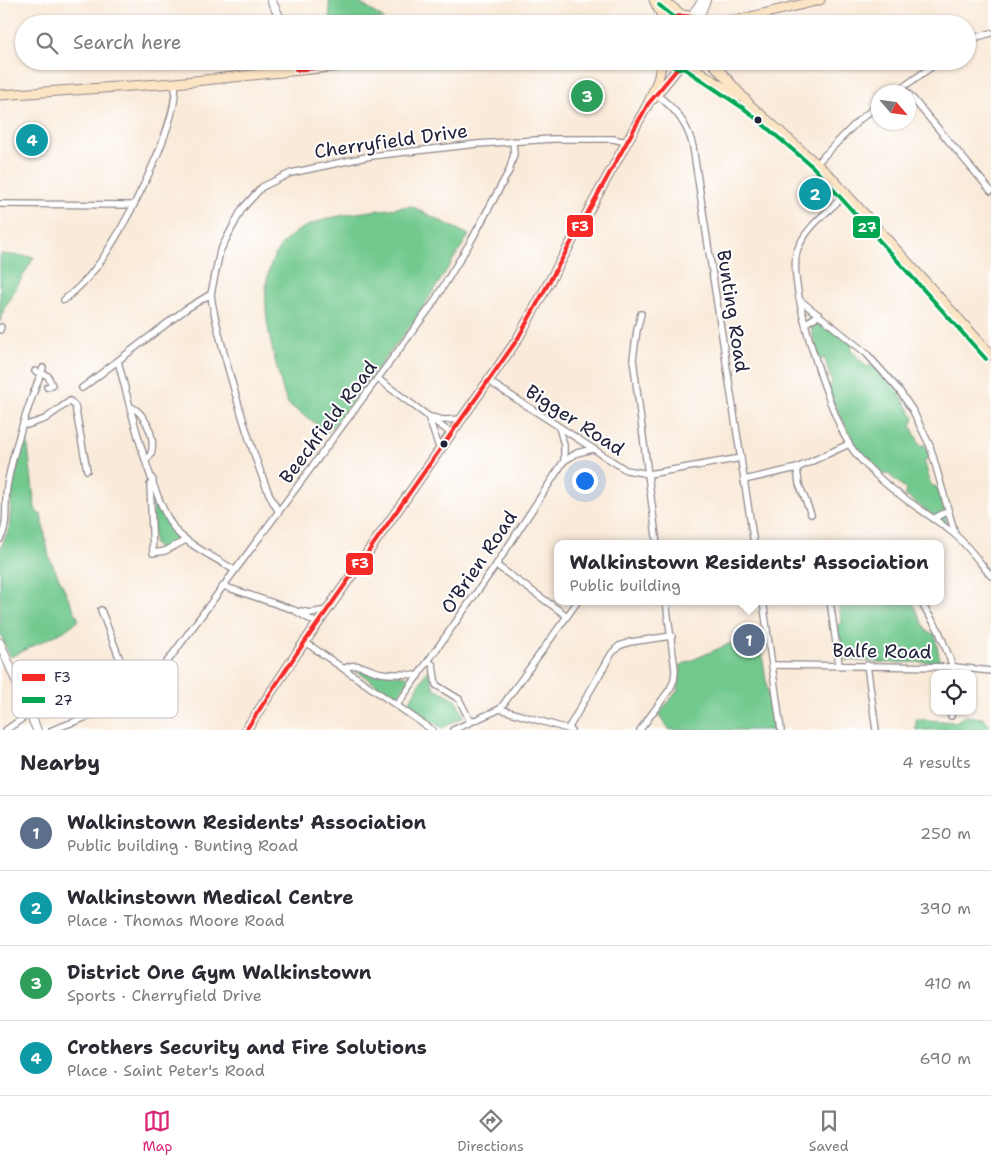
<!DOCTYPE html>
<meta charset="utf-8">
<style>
:root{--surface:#fff;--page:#f7f7f7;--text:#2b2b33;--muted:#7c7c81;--line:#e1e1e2;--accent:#db2777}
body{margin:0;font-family:"Shantell Sans",sans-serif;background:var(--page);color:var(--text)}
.controls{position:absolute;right:15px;bottom:15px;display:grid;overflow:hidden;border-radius:10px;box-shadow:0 1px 4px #0004}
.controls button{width:45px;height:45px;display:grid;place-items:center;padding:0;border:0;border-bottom:1px solid var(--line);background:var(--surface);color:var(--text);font:25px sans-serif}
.compass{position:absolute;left:871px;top:85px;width:45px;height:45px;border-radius:50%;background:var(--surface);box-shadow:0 1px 4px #0004;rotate:118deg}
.you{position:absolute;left:584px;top:480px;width:18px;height:18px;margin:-12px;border:4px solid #fff;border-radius:50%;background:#1a73e8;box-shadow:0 0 0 8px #1a73e833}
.badge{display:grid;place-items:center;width:32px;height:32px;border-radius:50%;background:var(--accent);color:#fff;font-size:16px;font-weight:700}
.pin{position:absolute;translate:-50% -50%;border:2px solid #fff;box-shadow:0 1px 5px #0006}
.popup{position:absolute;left:554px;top:540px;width:390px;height:65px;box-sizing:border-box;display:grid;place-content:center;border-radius:10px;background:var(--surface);filter:drop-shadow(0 1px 4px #0005);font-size:16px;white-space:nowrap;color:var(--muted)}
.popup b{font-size:19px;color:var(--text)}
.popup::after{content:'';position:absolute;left:50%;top:100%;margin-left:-10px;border:10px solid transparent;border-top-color:var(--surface)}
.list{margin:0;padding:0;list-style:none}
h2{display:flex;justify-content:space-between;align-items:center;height:65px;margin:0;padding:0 20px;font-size:21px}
h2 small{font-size:16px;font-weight:400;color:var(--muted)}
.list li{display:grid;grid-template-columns:32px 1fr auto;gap:15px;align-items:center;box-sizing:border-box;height:75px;padding:0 20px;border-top:1px solid var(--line)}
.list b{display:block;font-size:19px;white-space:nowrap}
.list p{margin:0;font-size:16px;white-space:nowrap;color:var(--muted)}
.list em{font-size:16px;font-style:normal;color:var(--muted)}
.icon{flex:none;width:28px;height:28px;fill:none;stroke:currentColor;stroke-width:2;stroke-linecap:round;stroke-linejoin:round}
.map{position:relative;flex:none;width:991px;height:730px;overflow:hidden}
.search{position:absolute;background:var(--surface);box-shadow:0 1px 4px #0004;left:15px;right:15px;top:15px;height:55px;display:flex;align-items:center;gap:12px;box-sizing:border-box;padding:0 18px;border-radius:28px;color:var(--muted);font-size:19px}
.sheet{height:365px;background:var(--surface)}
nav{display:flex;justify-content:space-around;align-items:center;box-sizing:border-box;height:70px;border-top:1px solid var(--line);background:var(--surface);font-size:14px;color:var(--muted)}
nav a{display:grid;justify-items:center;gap:2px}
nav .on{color:var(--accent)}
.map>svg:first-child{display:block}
</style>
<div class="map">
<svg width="991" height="730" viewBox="0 0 991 730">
<rect width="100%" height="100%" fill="#fff"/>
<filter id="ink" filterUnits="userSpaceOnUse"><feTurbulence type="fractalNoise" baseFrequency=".02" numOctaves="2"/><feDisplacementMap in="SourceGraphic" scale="10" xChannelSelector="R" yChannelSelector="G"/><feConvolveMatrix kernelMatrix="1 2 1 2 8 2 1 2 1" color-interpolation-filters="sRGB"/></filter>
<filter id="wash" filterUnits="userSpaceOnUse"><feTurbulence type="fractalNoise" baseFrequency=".0096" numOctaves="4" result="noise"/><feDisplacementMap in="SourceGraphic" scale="20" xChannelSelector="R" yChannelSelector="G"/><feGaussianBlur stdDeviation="1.12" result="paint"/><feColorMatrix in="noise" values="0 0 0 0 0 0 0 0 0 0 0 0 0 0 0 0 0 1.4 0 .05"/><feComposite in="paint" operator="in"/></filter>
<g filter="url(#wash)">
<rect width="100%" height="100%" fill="#f9ead9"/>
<g fill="#72c98e" stroke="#4a7664">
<path d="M329,0H355L384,19L337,24L330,19Z"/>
<path d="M411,206L469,235L413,323L328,432L288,404L284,394C269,337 240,251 314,223C344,212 380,211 411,206Z"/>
<path d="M0,254L34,257L4,309L0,322Z"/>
<path d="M806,308L853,345L851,350L867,367L872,364L898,391L914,418L911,426L920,445H925L930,458L924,460L931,485L937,487L948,526L905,495L906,489L888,474L883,475L855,445L826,387L832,383L825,359H819Z"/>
<path d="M26,429L35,508L38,514H41L49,557L79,620L64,631L10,657L0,633V549L9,529L12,490Z"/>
<path d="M153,493L164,518L179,540C176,546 165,549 158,549L154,544Z"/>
<path d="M838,601H912L927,632L935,634L940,661L893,663L845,660L837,625L842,623Z"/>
<path d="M738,640L741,648L761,645L773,730H670L658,715L678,690L681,665Z"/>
<path d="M351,667L411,677L399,694L391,695Z"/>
<path d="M428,669L434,688L456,699L464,717L442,728L411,708L409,702Z"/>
<path d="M965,716L983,718L989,724L988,730H916V719L955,722Z"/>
</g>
</g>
<g filter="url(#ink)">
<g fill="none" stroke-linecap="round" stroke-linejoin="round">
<g stroke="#8e868a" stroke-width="8">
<g id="minor">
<path d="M967,43L977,37L991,33"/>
<path d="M896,92L940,61"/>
<path d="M908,93L991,191"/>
<path d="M657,95C675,108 688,124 693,147L754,544"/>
<path d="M817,163L858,121L878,105"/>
<path d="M846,194C829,211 805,227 797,251C787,286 829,409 848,442C854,454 866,465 875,474C898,497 928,513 953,533C967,544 979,562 991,576"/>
<path d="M0,204L132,205"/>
<path d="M211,294C213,323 262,495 279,511"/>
<path d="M64,300C75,291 86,281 94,270C121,237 180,123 175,83"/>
<path d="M801,301L866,353L899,390L913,411L930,446L955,534"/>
<path d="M641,314L637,330L633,359L657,544"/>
<path d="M806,323L819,315"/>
<path d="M0,330L1,327"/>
<path d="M118,361C128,399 154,510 179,534C195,549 216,558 234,570"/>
<path d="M35,371L48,376L52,385L47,387"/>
<path d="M378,379L452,434"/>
<path d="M490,382L626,470L649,474L741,458"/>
<path d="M82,388L186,309L211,294L220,251L242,209L262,187L291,173L371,156L477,144L553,139H613L627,142"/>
<path d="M131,407C147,413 161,449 146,460"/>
<path d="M428,416L440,450"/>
<path d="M431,417L443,420L462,419"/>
<path d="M23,423L27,425L45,419L70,401L75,406L87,470"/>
<path d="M564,461L577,453L593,449"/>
<path d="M797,468L799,484L811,514"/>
<path d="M153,480L150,485L153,553L165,551L186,540"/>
<path d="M744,480L797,468L849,444"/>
<path d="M933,519L948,511"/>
<path d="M0,539C9,525 4,503 7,486C14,446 28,406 43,368"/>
<path d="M496,565L567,616"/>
<path d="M223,586L294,610L318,624"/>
<path d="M763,601L781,730"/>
<path d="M830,601L839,664"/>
<path d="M920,601L938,629L956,674"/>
<path d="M101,610L130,686L137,696"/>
<path d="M301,611L310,613L327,610"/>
<path d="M305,642L432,730"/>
<path d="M429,662L433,665L436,685L459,699L470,721"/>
<path d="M772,665L955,667L991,671"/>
<path d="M867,665L876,730"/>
<path d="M344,669C357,660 368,671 382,673C394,675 406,673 418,676"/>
<path d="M131,701L164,666L432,305L471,241L509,171L514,154L513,141"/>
<path d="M397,705L496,565L564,461V445L559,427"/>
<path d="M500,709L578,601"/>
<path d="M500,709L571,730"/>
<path d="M951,716L952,711"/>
<path d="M568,729L612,653L619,646L630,642L672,636"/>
<path d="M6,730L30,713"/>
<path d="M52,730L125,703"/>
<path d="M453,730L500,709"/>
<path d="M640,730L670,689L674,680L675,670L666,601"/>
</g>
</g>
<g stroke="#8e868a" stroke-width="10">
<g id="tertiary">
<path d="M271,0L283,24"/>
<path d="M691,16L703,0"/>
<path d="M698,20L706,0"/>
<path d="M294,61L296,70"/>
<path d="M0,643L37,730"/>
</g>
</g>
<g stroke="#8e868a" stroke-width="11">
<g id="secondary">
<path d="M654,0L665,22"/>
<path d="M663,0L682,15"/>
<path d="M702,23L738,20L820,0"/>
<path d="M664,24C675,12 691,12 702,24"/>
<path d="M711,61L750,105L830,176L991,355"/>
<path d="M687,63L737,97"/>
<path d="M0,95L175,83L389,61"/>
<path d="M653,99L678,68L686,63"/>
<path d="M246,730L297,653L517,340L648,104L658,80L662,61"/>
</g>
</g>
<use href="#minor" stroke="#fff" stroke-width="5.5"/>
<use href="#tertiary" stroke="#fff" stroke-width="8"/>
<use href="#secondary" stroke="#fce5c4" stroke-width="9"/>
<g stroke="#fff" stroke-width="8">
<g id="bus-1">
<path d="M664,24C676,13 690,13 702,24"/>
<path d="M296,70L386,61"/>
<path d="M246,730L297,653L517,340L648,104L678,68L691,61"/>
</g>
</g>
<g stroke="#fff" stroke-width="8">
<g id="bus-2">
<path d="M659,5L679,21L693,24"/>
<path d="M674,67L685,69L746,110L813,167L986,359"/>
</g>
</g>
<use href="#bus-1" stroke="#f52a26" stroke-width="4"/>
<use href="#bus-2" stroke="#00a651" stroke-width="4"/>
</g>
</g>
<g fill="#22223b" stroke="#fff" stroke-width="2">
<circle cx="758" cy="120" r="4.5"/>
<circle cx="444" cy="444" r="4.5"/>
</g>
<g text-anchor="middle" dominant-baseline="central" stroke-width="4" stroke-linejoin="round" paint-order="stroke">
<g font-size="19" fill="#22223b" stroke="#fff">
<text transform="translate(391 141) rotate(-8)">Cherryfield Drive</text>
<text transform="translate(733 311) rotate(81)">Bunting Road</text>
<text transform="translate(575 420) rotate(33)">Bigger Road</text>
<text transform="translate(328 422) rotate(-53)">Beechfield Road</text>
<text transform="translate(479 562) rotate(-56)">O'Brien Road</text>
<text transform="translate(882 651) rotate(1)">Balfe Road</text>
</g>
</g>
<rect x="12" y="660" width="166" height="58" rx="8" fill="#fff" stroke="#bdbdc4" stroke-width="1"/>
<rect x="22" y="674" width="23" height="7" fill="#f52a26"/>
<rect x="22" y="697" width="23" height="6" fill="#00a651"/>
<g font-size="14" fill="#22223b">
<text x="54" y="682">F3</text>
<text x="54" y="705">27</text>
</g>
<g stroke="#fff" stroke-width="2">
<rect x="566" y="214" width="28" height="24" rx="5" fill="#f52a26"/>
<rect x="852" y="215" width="29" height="24" rx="5" fill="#00a651"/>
<rect x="345" y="552" width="29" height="24" rx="5" fill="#f52a26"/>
</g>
<g font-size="14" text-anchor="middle" font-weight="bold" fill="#fff">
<text x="580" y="231">F3</text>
<text x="867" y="232">27</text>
<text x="360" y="568">F3</text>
</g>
</svg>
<div class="controls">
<button><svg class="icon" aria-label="locate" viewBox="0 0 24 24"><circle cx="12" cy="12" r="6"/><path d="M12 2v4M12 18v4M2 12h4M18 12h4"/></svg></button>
</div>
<svg class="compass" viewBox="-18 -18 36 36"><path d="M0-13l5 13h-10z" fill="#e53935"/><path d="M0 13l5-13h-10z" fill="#7c7c81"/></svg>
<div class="you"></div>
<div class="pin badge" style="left:749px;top:640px;background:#5c6f8a">1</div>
<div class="popup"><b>Walkinstown Residents' Association</b>Public building</div>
<div class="pin badge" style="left:815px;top:194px;background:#0f9aa8">2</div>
<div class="pin badge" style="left:587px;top:96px;background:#2e9e5b">3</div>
<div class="pin badge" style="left:32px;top:140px;background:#0f9aa8">4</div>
<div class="search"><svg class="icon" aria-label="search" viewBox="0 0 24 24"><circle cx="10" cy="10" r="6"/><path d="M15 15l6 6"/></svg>Search here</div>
</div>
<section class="sheet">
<h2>Nearby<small>4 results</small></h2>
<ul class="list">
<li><span class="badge" style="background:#5c6f8a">1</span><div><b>Walkinstown Residents' Association</b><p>Public building · Bunting Road</p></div><em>250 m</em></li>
<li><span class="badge" style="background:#0f9aa8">2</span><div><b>Walkinstown Medical Centre</b><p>Place · Thomas Moore Road</p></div><em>390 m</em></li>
<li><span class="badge" style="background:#2e9e5b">3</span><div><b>District One Gym Walkinstown</b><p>Sports · Cherryfield Drive</p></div><em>410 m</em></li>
<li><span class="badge" style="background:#0f9aa8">4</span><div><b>Crothers Security and Fire Solutions</b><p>Place · Saint Peter's Road</p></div><em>690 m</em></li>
</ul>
</section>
<nav>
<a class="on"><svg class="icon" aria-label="map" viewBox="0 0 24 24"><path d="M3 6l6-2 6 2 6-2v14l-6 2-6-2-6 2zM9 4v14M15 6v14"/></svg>Map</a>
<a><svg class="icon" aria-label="directions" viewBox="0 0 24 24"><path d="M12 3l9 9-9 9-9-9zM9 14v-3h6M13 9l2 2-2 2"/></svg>Directions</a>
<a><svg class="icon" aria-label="saved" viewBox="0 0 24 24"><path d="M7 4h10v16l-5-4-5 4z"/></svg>Saved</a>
</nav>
